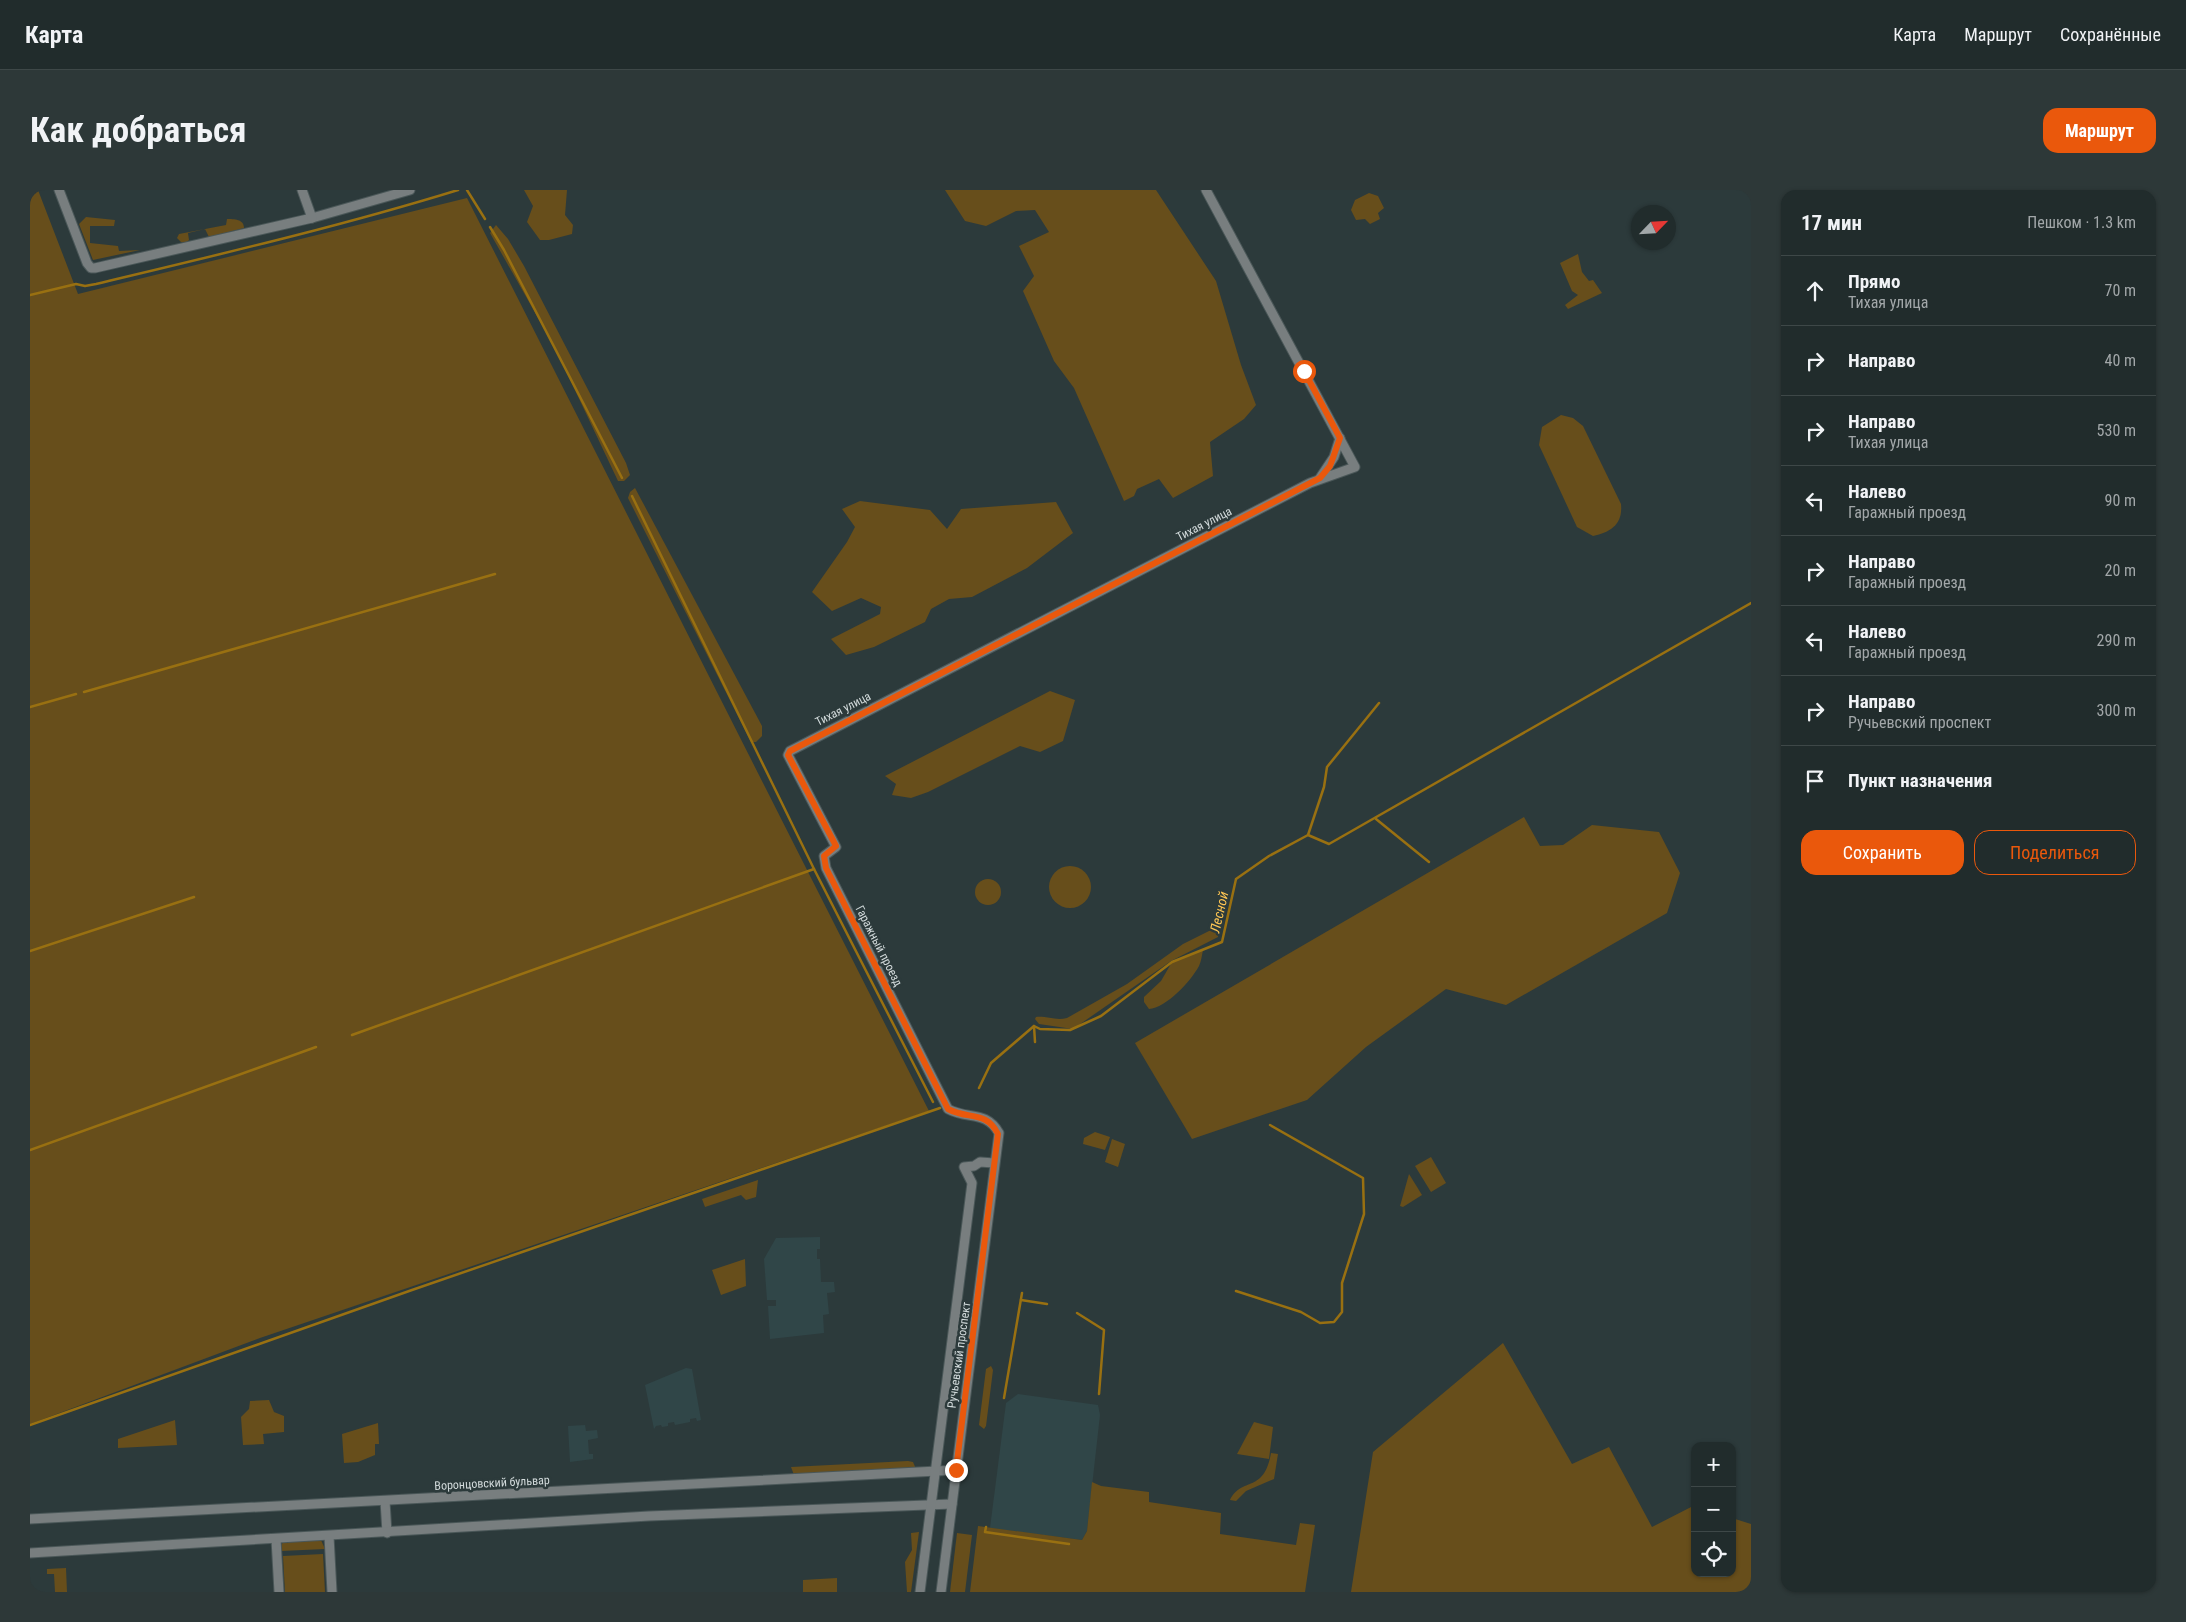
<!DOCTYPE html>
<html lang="ru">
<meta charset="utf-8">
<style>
:root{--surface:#212c2c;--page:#2d3838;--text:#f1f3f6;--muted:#a2a7a9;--line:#3e4848;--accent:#ea580c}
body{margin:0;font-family:"Roboto Condensed",sans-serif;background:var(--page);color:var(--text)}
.controls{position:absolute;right:15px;bottom:15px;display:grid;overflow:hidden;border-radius:10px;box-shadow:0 1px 4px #0004}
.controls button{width:45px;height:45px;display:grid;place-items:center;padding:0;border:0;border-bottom:1px solid var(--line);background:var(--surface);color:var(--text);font:25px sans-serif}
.compass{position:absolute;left:1601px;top:15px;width:45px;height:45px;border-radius:50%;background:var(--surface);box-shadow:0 1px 4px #0004;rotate:65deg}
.stop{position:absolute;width:15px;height:15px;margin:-11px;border:4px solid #ea580c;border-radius:50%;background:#fff}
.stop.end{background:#ea580c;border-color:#fff;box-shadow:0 1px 5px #0008}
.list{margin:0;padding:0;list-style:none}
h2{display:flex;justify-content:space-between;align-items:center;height:65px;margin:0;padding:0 20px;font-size:21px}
h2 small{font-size:16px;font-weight:400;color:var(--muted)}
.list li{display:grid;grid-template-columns:32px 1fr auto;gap:15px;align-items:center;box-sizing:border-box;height:70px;padding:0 20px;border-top:1px solid var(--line)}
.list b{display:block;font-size:19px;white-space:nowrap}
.list p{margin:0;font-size:16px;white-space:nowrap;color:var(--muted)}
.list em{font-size:16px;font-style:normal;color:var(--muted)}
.actions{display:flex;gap:10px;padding:15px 20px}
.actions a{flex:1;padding:11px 0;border:1px solid var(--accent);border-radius:15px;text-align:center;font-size:18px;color:var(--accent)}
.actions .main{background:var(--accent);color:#fff}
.icon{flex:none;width:28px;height:28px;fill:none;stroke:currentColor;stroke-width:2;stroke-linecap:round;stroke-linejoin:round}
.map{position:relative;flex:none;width:1721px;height:1402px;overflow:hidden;border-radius:15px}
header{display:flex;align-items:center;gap:30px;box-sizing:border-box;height:70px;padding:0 25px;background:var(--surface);border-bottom:1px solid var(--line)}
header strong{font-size:24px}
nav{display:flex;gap:28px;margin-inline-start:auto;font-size:18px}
.intro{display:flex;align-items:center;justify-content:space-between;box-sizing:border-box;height:120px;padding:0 30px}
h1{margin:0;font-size:35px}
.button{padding:12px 22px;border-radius:15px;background:var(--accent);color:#fff;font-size:18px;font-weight:700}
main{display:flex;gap:30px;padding:0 30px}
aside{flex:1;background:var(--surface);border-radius:15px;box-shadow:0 1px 4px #0004}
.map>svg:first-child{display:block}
</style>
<header>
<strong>Карта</strong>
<nav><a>Карта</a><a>Маршрут</a><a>Сохранённые</a></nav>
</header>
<div class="intro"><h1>Как добраться</h1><a class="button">Маршрут</a></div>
<main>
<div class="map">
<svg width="1721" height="1402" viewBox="0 0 1721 1402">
<rect width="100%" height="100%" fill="#2c3a3b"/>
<g fill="#304648">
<path d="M790,1047V1059H787V1069H790L791,1092H804L805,1102L797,1103L799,1124L793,1125L794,1143L740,1149L738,1116H746V1110H737L734,1069L746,1048Z"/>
<path d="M656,1178L662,1179L671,1230L667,1231L666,1228L660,1229V1232L645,1235L644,1232L638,1233V1236L632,1237L631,1235L626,1236L624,1239L615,1195Z"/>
<path d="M988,1204L1068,1215L1070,1225L1057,1341L1052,1350L960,1338L976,1213Z"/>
<path d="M555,1235L556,1241L567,1240L568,1248L558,1250L559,1264H563V1269L540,1272L538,1236Z"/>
</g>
<g fill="#674e1b">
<path d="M0,0H8L48,104L437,8L899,921L230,1148L0,1234Z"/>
<path d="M494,0H537L535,25L543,35L542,44L519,50H510L497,32L503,16Z"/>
<path d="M915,0H1126L1186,91L1211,175L1226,215L1214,229L1180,252L1183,286L1143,308L1129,289L1107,299L1104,306L1094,311L1044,198L1024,171L993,101L1004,86L989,56L1019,42L1005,20L986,21L956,36L935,31Z"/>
<path d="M1339,3L1348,6L1354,18L1348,23L1350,29L1340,34L1335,29L1326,30L1321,20L1325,10Z"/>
<path d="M56,27L85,30L84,36H60V53L88,56L89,61L110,60L63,70L49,34Z"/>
<path d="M197,29C204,29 214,29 214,38L179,47L175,39L158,43L159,50L156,53L151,52L147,48L149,44L196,35Z"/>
<path d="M466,35L478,49L494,76L596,273L600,285L594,291H588L525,158L460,43Z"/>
<path d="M1548,64L1552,82L1559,91L1563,90L1572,103L1538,119L1535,115L1548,105L1542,101L1530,73Z"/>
<path d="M1531,225L1543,228L1553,236L1591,314C1593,334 1581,342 1563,346L1547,337L1509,255L1512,237Z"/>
<path d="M605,298L732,536V546L726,552H721L598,308L600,302Z"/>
<path d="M830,311L900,320L917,339L931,319L1026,312L1043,343L997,378L942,407L919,409L901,419L895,432L844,457L816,465L801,449L850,424L851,417L831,408L802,421L782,402L817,352L825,337L812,319Z"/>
<path d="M1020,501L1045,510L1033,551L1010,562L990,556L898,602L881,608L862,605L866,594L855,586Z"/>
<path d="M1494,627L1510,656L1533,655L1562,635L1629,642L1650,683L1637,723L1476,815L1416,799L1336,857L1277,910L1162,949L1105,853Z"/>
<circle cx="1040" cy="697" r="21"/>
<circle cx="958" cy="702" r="13"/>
<path d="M1181,740L1188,741V747L1141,771L1043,839L1009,834L1005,829L1006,827C1017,826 1026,831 1037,828L1097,794L1153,754Z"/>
<path d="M1173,760C1172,765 1171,772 1169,776C1161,791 1136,818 1119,819L1114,812V807L1131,791L1142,772Z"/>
<path d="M1065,942L1080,947L1075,960L1053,954L1054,948Z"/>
<path d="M1082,949L1095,954L1088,977L1075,972Z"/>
<path d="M1401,967L1416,993L1401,1002L1385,976Z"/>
<path d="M1379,984L1392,1005L1373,1017L1370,1016Z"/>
<path d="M728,990L726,1007L716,1010L711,1005L675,1017L672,1009Z"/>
<path d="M715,1069L716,1096L691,1105L682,1080Z"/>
<path d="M1473,1153L1542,1274L1579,1257L1622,1337L1665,1315V1383H1702V1328L1721,1334V1402H1321L1343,1262Z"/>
<path d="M961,1176L963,1180L956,1236L954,1239L949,1235L956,1179Z"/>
<path d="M239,1210L244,1222L254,1226V1242L233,1244L234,1254L213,1255L211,1227L219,1219L220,1211Z"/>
<path d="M145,1230L147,1255L88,1258V1249Z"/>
<path d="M1224,1232L1243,1237L1239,1269L1207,1264Z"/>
<path d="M348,1233L349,1254H345V1265L328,1272L314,1273L312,1244Z"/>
<path d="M1241,1263L1248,1264L1244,1289L1216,1301L1206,1311L1200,1310C1212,1286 1234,1304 1241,1263Z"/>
<path d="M878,1271L883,1272L886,1279L764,1285L761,1277Z"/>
<path d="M1062,1292L1071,1296L1119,1302V1312L1191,1323L1190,1344L1266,1355L1270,1333L1285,1335L1275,1402H940L948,1336L1052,1350L1057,1341Z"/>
<path d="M889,1342L881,1402H877L875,1372L882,1360L881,1343Z"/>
<path d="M927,1343L942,1345L935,1402H920Z"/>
<path d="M291,1350L295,1359L251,1361V1356L253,1352Z"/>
<path d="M293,1364L295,1402H255L253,1366Z"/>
<path d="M36,1378L37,1402H25L24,1384H17V1379Z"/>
<path d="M807,1388V1402H773V1390Z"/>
</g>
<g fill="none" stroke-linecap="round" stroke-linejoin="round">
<g stroke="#997011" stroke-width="2.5">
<path d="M437,0L455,29"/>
<path d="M460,37L474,60L592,288"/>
<path d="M0,105L46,94L55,96L66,94C187,65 308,37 428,0"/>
<path d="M602,306L784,679L903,912"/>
<path d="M54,502L465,384"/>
<path d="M0,517L46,504"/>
<path d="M1346,629L1399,672"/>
<path d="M1278,645L1299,654L1721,413"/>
<path d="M0,761L164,707"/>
<path d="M1004,836L1005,852"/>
<path d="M322,845L784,679"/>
<path d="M949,898L961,873L1004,836L1010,839L1040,840L1071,826L1142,772L1192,752L1206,689L1239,666L1278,645L1294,597L1297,577L1349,513"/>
<path d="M0,960L286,857"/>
<path d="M1206,1101L1271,1122L1290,1133L1304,1132L1312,1122V1093L1334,1024L1333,988L1240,935"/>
<path d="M991,1110L1017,1114"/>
<path d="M1047,1123L1074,1140L1069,1204"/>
<path d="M974,1208L992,1103"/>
<path d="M0,1235L382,1100L910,918"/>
<path d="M956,1337L955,1342L1039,1354"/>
</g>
<g stroke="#4a5758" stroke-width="11">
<g id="street">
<path d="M29,0L57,73L61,78H65L282,28L380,0"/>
<path d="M272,0L282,28"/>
<path d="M1290,288L1304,267L1310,248"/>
<path d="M355,1311L357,1343"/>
<path d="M0,1329L926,1280"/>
<path d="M299,1346L302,1402"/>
<path d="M246,1349L249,1402"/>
<path d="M0,1363L619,1326L922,1314"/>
<path d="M890,1402L942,993L934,977L944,976L950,972L964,973"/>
<path d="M911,1402L969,943C956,920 938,930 918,919L796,678L794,666L806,657L758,565L760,561L766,558L1280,293L1325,277L1176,0"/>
</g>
</g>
<use href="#street" stroke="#787e7f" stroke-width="9"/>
</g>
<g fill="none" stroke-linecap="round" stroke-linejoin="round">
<path stroke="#ea580c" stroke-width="6" d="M926,1280L968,944C956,920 938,930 918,919L796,678L794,666L806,656L758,565L760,561L1290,288L1300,276L1310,248L1274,181"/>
</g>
<g text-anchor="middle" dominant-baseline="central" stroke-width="5" stroke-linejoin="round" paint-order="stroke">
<g font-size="12" fill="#d3dbdc" stroke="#2c3a3b">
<text transform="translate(1174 334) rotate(-27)">Тихая улица</text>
<text transform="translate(813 519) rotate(-27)">Тихая улица</text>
<text transform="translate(849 756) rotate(63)">Гаражный проезд</text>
<text transform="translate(929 1165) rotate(-82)">Ручьевский проспект</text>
<text transform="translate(462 1293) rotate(-3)">Воронцовский бульвар</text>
</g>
<g font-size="14" font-style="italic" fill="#fdc553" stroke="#2c3a3b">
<text transform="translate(1189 722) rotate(-77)">Лесной</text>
</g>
</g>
</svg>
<div class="controls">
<button>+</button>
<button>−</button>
<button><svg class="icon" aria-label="locate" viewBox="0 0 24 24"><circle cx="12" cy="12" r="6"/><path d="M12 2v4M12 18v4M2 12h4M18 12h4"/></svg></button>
</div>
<svg class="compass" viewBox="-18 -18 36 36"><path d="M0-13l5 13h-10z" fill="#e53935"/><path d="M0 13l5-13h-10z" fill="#a2a7a9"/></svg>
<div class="stop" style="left:1274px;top:181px"></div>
<div class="stop end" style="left:926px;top:1280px"></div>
</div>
<aside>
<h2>17 мин<small>Пешком · 1.3 km</small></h2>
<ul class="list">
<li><svg class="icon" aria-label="ahead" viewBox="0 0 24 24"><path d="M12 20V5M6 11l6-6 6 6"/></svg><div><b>Прямо</b><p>Тихая улица</p></div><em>70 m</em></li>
<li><svg class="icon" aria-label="right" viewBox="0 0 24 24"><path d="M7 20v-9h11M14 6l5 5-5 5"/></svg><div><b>Направо</b></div><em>40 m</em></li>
<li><svg class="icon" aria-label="right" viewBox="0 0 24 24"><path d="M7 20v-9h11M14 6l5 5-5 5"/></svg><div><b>Направо</b><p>Тихая улица</p></div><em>530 m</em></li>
<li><svg class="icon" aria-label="left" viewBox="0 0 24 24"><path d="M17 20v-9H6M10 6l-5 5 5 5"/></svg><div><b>Налево</b><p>Гаражный проезд</p></div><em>90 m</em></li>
<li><svg class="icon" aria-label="right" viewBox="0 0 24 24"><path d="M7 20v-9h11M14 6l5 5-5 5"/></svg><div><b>Направо</b><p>Гаражный проезд</p></div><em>20 m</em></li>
<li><svg class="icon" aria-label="left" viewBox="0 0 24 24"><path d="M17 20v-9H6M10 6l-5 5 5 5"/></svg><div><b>Налево</b><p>Гаражный проезд</p></div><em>290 m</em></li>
<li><svg class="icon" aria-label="right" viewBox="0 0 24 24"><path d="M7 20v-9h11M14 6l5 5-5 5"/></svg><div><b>Направо</b><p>Ручьевский проспект</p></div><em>300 m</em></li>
<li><svg class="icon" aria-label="arrive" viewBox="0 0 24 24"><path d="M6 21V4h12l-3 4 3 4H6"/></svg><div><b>Пункт назначения</b></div></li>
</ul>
<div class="actions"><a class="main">Сохранить</a><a>Поделиться</a></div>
</aside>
</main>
